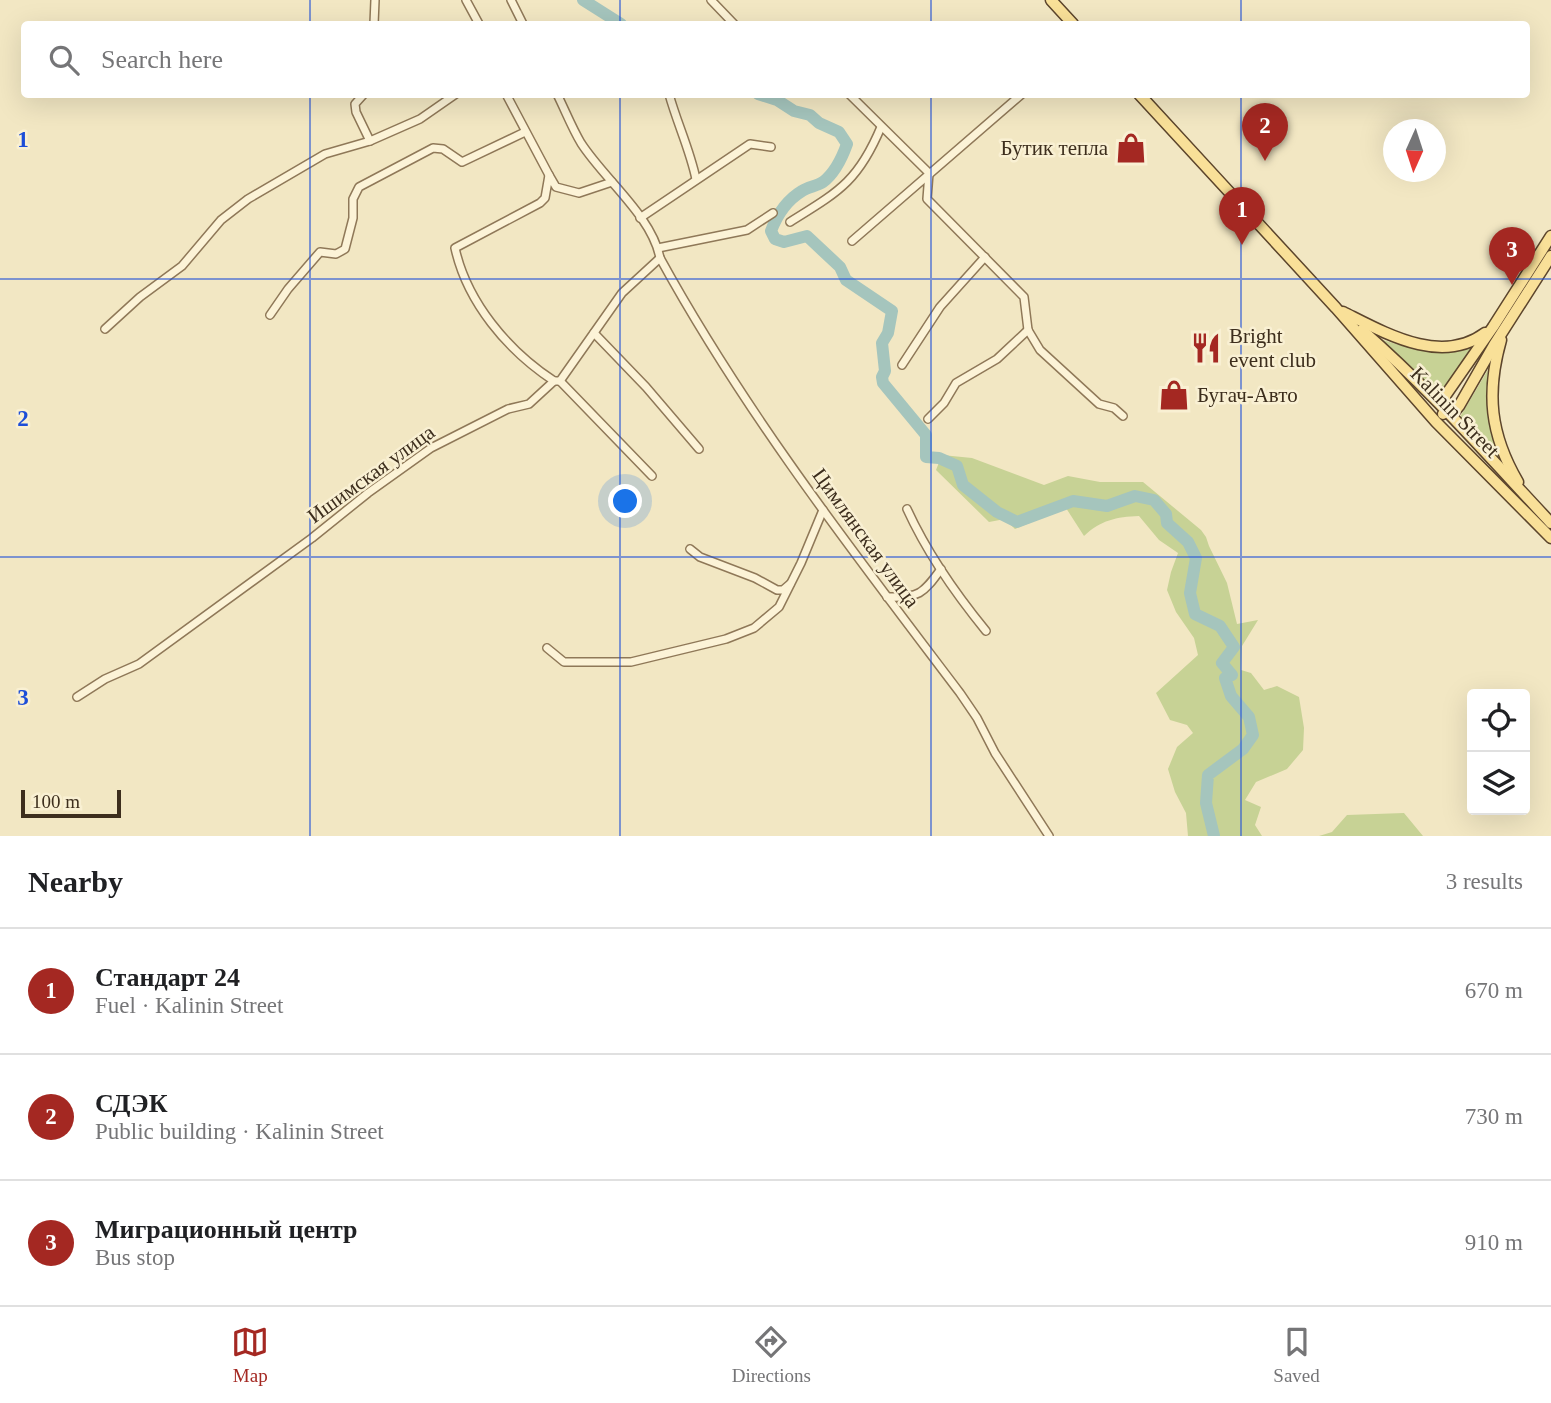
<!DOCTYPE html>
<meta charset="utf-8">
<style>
:root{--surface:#fff;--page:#f2f2f2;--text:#202124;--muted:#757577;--line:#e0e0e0;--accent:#a42822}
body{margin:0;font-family:Georgia,serif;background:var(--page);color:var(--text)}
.controls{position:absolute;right:21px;bottom:21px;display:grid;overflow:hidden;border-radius:7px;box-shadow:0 7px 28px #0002}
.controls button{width:63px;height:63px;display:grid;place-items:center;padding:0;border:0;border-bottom:2px solid var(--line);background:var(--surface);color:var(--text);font:35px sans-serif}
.compass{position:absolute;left:1383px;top:119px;width:63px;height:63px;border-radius:50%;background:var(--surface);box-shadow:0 7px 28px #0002;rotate:183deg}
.scale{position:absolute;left:21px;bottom:18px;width:100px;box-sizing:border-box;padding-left:7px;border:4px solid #3d2e1d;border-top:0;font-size:19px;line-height:24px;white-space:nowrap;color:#3d2e1d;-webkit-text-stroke:5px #f9f0d3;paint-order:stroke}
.you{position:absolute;left:626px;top:502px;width:24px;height:24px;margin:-18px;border:5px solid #fff;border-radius:50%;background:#1a73e8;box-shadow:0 0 0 10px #1a73e833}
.badge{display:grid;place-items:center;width:46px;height:46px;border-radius:50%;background:var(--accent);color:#fff;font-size:23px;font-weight:700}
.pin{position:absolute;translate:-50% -58px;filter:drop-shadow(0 2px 4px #0008)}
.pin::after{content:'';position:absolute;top:37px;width:24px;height:21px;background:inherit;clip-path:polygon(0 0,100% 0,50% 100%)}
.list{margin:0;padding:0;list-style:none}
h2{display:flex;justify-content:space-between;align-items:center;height:91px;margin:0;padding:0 28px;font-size:30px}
h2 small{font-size:23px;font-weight:400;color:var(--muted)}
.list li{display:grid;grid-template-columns:46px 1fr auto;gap:21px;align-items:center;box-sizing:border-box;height:126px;padding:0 28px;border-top:2px solid var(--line)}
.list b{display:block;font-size:26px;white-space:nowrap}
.list p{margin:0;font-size:23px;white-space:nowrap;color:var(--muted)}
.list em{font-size:23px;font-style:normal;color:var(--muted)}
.icon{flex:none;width:38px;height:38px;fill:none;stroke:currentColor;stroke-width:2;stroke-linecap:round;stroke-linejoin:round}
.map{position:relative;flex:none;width:1551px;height:836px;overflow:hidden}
.search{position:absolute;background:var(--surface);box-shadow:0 7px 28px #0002;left:21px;right:21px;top:21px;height:77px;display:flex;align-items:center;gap:18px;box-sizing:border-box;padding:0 24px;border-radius:7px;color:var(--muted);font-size:26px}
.sheet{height:469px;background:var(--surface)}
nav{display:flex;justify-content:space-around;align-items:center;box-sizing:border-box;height:98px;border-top:2px solid var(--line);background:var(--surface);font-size:19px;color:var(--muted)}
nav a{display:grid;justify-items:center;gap:4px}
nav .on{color:var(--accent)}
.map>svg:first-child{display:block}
</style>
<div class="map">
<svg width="1551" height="836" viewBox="0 0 1551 836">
<rect width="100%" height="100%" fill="#f2e7c3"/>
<g fill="#c7d295">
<path d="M1383,340C1416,350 1439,357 1473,347L1438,396Z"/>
<path d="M1489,368L1490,425L1500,460L1460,417Z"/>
<path d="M942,455L972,458L1044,485L1068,476L1100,482H1143L1201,530L1206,537L1209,546L1227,583L1237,624L1258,620L1242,646L1241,670L1251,673L1264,690L1277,686L1299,697L1304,728L1303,750L1287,769L1256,782L1245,800L1261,807L1255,825L1262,836H1188L1186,813L1175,792L1168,769L1177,747L1193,733L1187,725L1170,720L1156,693L1198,655L1194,638L1176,612L1167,590L1171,572L1178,553L1159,540L1139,516C1116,517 1101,520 1084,536L1066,508L1015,529L1005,519L989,522L936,470Z"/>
<path d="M1404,813L1423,836H1319L1332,832L1347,815Z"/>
</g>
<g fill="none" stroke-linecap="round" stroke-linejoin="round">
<g stroke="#a5c5bd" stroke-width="12">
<path d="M583,0L621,24"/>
<path d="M758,94L777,100L794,111L810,115L819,123L839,132L847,144C842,158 835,173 823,182C817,186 808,187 802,191C787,200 777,215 771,231L775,239L784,242L807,236L840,267L846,280L892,311L888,333L882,343L885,371L882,377L883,383L926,435V457L939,458L957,466L963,485L997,512L1017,522L1073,501L1107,506L1135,496L1154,500L1166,514L1167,523L1188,542L1196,558L1190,593L1195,614L1220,626L1234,647L1222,663L1232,675L1225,678L1231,696L1249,717L1253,735L1243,749L1208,775L1206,803L1214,836"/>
</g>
<g stroke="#8f7858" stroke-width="10">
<g id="minor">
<path d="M466,0L479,24"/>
<path d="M511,0L523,24"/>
<path d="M711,0L734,24"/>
<path d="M374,24L375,0"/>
<path d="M364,94L355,104L356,112L370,141"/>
<path d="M506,94L549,175"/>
<path d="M557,94C565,110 572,128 581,143C604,179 652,216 660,258C745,413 854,553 960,693L977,718L995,753L1049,836"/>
<path d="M669,94C677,123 690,150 696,179"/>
<path d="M849,94L929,173L927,199L1024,297L1028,330L1040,350L1099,404L1114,408L1123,416"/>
<path d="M640,218L750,144L771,147"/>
<path d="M790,222C838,192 858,182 881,127"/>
<path d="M852,241L1022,94"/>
<path d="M658,248L747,230L773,213"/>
<path d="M270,315L288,289L320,252L336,254L345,249L353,218V199L359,187L433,148L443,149L462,162L525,132"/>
<path d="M105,329L140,297L182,266L221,220L248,199L325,154L370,141L420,119L456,94"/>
<path d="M594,333L646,387L699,449"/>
<path d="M902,365L940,307L985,257"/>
<path d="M554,381C507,350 467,302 455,248L540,203L545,198L549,175L556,187L579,193L612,182"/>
<path d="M560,381L652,476"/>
<path d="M928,419L944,403L956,383L997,359L1028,330"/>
<path d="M907,509C927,553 955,593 986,631"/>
<path d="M690,549L700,557L755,578L777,590H783L790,584"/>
<path d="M887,597C919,598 923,594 941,569"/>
<path d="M547,648L564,662H631L726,639L754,628L779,607L801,563L823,510"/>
<path d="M77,697L105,679L139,664L312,538L368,493L431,448L508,409L529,404L554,381H560L622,293L660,258"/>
</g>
</g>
<g stroke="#5c452c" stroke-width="13">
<g id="primary">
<path d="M1051,0L1073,24"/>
<path d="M1139,94L1336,308L1436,422L1551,538"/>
<path d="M1343,312C1385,333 1441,366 1485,333"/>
<path d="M1362,330C1430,389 1490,458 1551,523"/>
<path d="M1501,340C1486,393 1490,434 1518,482"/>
<path d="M1445,412V396L1493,327L1551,236"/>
<path d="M1443,414L1445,412L1455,411L1459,406L1494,345L1551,256"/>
</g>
</g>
<use href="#minor" stroke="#fcf3d7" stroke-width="7"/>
<use href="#primary" stroke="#f9e098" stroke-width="10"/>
</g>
<path fill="none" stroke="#1d4ed8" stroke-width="2" stroke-opacity="0.55" d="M310,0V24M620,0V24M931,0V24M1241,0V24M310,94V836M620,94V836M931,94V836M1241,94V836M0,279H1551M0,557H1551"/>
<defs>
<g id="shop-bare" transform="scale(2.415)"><path d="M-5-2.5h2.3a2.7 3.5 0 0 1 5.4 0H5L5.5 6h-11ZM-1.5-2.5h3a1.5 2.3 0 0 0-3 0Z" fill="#a42822" stroke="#f9f0d3" stroke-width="2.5" paint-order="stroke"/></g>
<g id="restaurant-bare" transform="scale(2.415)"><path d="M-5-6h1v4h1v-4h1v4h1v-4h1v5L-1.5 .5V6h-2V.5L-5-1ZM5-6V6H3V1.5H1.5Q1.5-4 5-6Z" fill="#a42822" stroke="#f9f0d3" stroke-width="2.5" paint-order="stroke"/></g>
</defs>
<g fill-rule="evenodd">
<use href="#shop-bare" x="1131" y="148"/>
<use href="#restaurant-bare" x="1206" y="348"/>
<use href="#shop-bare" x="1174" y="395"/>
</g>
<g text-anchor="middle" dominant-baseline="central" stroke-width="5" stroke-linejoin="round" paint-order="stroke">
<g font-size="21" fill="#3d2e1d" stroke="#f9f0d3" text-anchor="start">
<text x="1108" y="148" text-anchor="end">Бутик тепла</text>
<text x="1229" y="336">Bright<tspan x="1229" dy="24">event club</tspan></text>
<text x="1197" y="395">Бугач-Авто</text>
</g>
<g font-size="21" fill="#3d2e1d" stroke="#f9f0d3">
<text transform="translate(1455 412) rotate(46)">Kalinin Street</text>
<text transform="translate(371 474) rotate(-36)">Ишимская улица</text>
<text transform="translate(866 538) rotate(54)">Цимлянская улица</text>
</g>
</g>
<g font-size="23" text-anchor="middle" font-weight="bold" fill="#1d4ed8" stroke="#f9f0d3" stroke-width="5" stroke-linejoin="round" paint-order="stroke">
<text x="23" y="147">1</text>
<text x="23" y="426">2</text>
<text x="23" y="705">3</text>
</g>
</svg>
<div class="controls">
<button><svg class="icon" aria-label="locate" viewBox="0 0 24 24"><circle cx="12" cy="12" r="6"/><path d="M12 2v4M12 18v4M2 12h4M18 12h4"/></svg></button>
<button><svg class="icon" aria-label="layers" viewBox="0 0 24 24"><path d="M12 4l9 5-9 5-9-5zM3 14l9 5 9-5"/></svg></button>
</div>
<svg class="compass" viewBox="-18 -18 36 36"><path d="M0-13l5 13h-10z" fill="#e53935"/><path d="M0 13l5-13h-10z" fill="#757577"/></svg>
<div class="scale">100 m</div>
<div class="you"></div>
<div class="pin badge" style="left:1242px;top:245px">1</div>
<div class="pin badge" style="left:1265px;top:161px">2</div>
<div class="pin badge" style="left:1512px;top:285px">3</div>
<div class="search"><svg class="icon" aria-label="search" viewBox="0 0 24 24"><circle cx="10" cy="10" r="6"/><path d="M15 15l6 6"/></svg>Search here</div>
</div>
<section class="sheet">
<h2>Nearby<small>3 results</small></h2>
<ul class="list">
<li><span class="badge">1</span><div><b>Стандарт 24</b><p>Fuel · Kalinin Street</p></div><em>670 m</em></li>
<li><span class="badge">2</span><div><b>СДЭК</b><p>Public building · Kalinin Street</p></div><em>730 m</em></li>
<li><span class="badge">3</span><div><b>Миграционный центр</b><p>Bus stop</p></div><em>910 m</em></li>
</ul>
</section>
<nav>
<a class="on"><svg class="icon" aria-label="map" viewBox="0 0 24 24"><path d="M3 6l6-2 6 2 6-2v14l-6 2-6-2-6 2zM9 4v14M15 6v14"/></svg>Map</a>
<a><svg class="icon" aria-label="directions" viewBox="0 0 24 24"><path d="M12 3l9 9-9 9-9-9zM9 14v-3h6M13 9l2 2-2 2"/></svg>Directions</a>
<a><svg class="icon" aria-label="saved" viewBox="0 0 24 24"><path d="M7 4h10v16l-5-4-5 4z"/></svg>Saved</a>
</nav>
